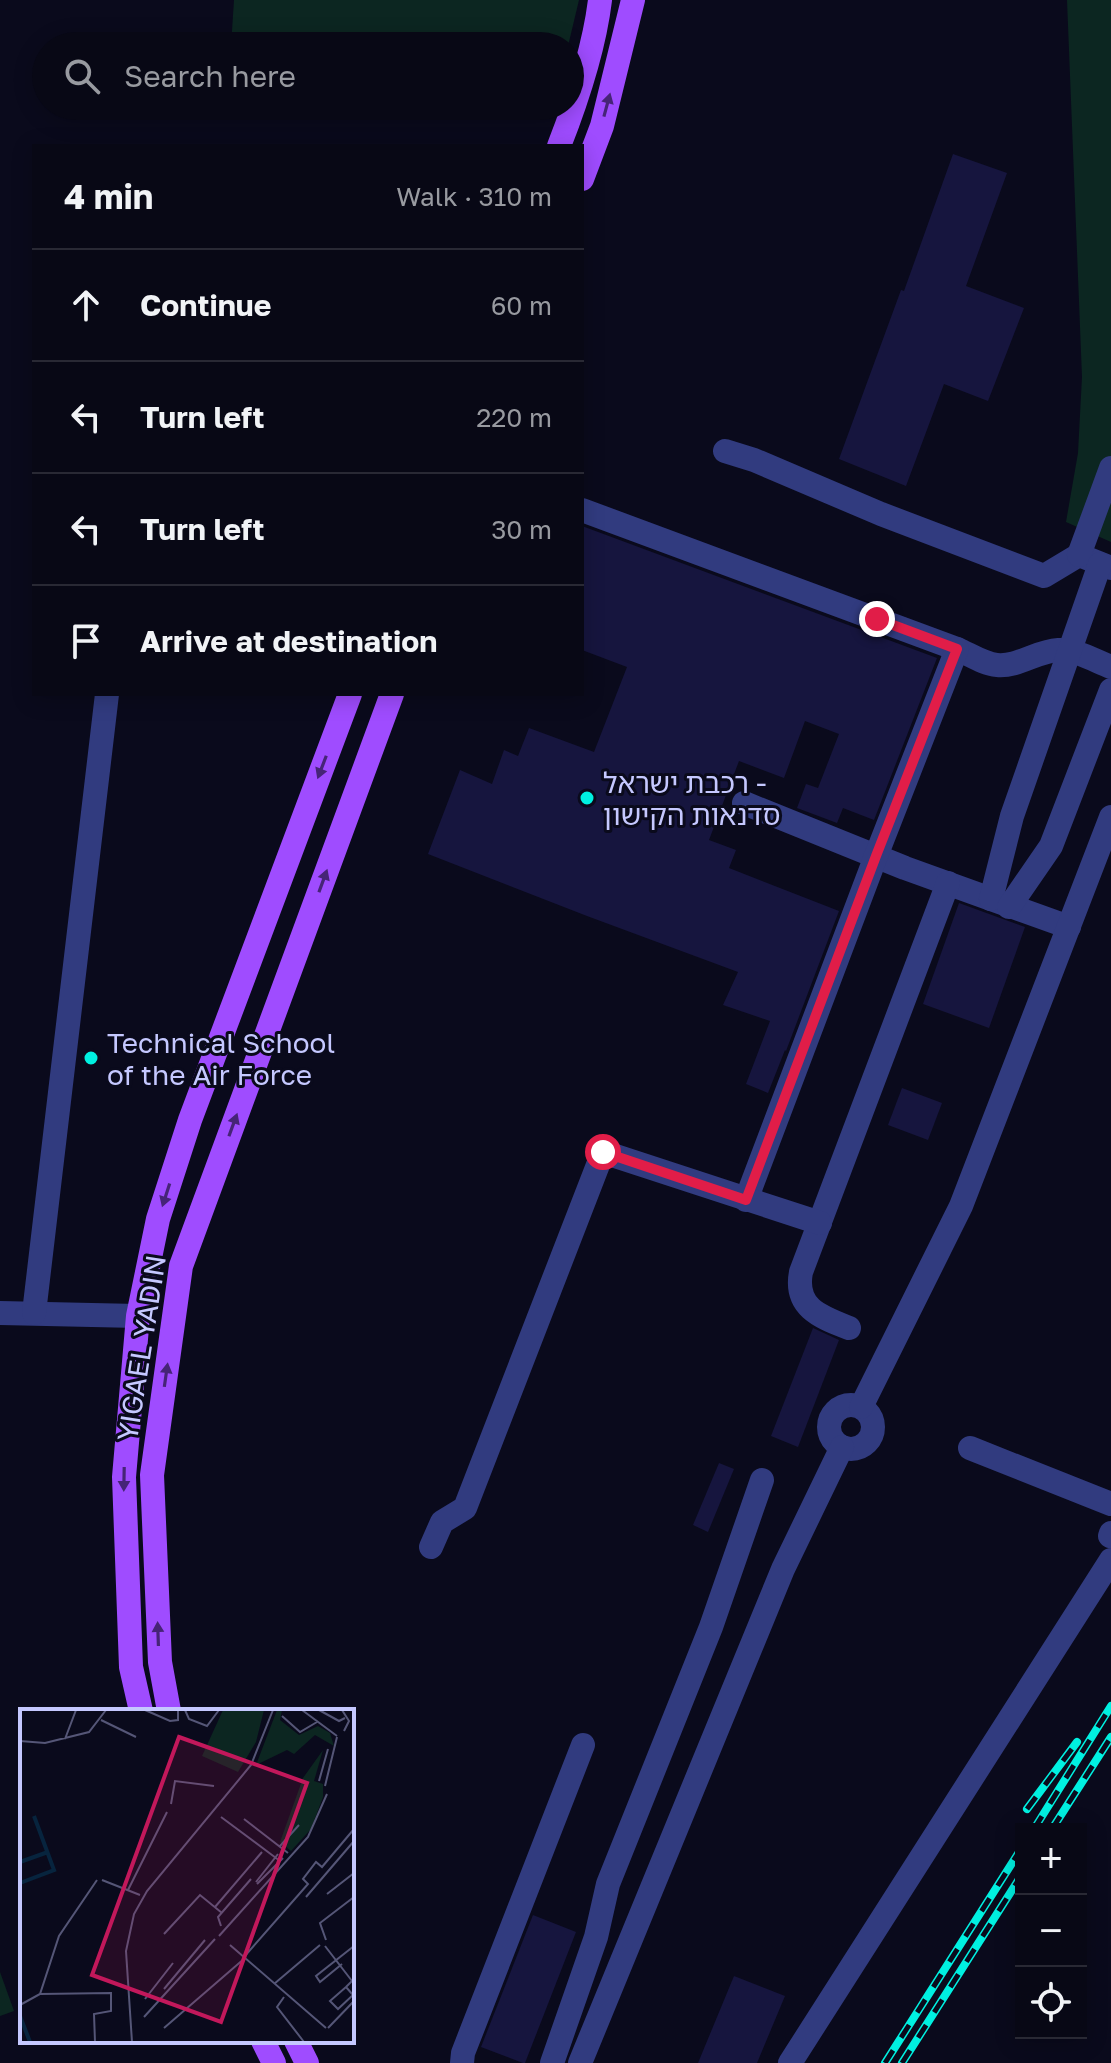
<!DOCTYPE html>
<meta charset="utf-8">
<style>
:root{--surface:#080815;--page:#161622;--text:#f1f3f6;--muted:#989aa0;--line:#292934}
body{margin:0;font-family:"Golos Text","Noto Sans Hebrew",sans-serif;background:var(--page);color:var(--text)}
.controls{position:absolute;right:24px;bottom:24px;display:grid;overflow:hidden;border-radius:0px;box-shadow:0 4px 20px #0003}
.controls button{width:72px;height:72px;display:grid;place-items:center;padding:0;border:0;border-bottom:2px solid var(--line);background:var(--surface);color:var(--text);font:40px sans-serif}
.stop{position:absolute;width:24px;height:24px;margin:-18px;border:6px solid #e11d48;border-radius:50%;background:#fff}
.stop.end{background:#e11d48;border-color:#fff;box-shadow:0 2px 8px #0008}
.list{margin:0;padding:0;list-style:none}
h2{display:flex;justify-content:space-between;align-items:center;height:104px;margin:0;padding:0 32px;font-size:34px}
h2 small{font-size:26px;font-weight:400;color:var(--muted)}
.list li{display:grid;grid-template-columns:52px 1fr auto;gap:24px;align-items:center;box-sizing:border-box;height:112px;padding:0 32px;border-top:2px solid var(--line)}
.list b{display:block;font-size:30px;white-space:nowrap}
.list em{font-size:26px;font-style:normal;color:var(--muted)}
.icon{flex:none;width:44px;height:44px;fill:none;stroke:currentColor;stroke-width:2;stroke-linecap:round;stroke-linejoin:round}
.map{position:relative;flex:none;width:1111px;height:2063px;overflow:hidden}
.search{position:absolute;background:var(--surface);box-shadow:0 4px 20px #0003;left:32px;top:32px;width:552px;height:88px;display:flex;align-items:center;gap:20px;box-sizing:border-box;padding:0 28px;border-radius:44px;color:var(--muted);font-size:30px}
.panel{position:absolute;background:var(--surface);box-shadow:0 4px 20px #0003;left:32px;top:144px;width:552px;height:552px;border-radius:0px}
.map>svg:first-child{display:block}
</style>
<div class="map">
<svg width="1111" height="2063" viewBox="0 0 1111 2063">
<rect width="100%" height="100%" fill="#0a0a1c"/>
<g fill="#0c2621">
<path d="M234,0H579L568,46H231Z"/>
<path d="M1067,0H1111V542L1066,522L1078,453L1082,377Z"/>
<path d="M0,1972L14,2011L0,2016Z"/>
</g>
<g fill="#16153e">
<path d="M953,154L1007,173L966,286L1024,308L988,401L944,384L906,486L839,459L901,290L904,291Z"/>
<path d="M582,526L937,658L874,820L843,808L837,823L797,808L806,784L818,788L839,734L805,721L784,778L739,761L709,840L736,850L729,868L839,911L786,1051L785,1050L768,1093L746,1084L770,1021L723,1005L738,972L587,916L428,854L460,770L492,784L504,750L518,756L529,728L594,752L627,667L582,650Z"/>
<path d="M959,903L1025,927L989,1028L923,1004Z"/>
<path d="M902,1088L942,1103L928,1140L888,1125Z"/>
<path d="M813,1328L839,1340L798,1447L771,1436Z"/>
<path d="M719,1463L734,1469L708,1532L693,1525Z"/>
<path d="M533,1915L576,1932L525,2063H523L481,2047Z"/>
<path d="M734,1976L785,1996L757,2063H698Z"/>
</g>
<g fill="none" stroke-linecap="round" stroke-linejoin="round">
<g stroke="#313b7f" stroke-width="24">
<path d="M725,451L754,460L881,514L1044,576L1079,555L1111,568"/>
<path d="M582,510L957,649C969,654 984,664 997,665C1018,667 1037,651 1058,650C1075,649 1095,661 1111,667"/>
<path d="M1079,555L1111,468"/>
<path d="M744,803L905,868L1069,927"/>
<path d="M991,899L1012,816L1100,564"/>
<path d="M1009,907L1051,846L1111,690"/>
<path d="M746,1200L876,856L957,649"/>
<path d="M0,1313L138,1316"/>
<path d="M34,1313L107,694"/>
<path d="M849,1328C821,1317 794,1308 801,1272L948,883"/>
<circle cx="851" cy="1427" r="22"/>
<path d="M861,1407L961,1206L1111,817"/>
<path d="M970,1448L1111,1504"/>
<path d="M1110,1536L1111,1533"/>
<path d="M431,1547L442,1522L465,1508L603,1152L820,1223"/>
<path d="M462,2063L463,2053L583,1745"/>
<path d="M552,2063L596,1937L608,1884L711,1627L762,1480"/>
<path d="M580,2063L783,1569L842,1447"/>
<path d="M790,2063L1111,1560"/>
</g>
<g stroke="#9f4cff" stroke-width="24">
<path d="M559,146C577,100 594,50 600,0"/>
<path d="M582,179L602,126L633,0"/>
<path d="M141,1711L131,1667L124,1477L138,1316L158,1219L190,1120L350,694"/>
<path d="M169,1711L160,1662L152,1475L181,1266L392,694"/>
<path d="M263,2041L274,2063"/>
<path d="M296,2041L307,2063"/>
</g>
<g stroke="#00f0e1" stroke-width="8">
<g id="rail">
<path d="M1027,1809L1077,1742"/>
<path d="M1034,1829L1111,1706"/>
<path d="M1052,1829L1111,1737"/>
<path d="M885,2063L1021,1849"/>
<path d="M902,2063L1021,1876"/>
</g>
</g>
<use href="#rail" stroke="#0a0a1c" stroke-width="5" stroke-dasharray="15" stroke-linecap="butt"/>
</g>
<defs><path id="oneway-solid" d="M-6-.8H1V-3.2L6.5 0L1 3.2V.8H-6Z" transform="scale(2)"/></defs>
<g fill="#462477">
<use href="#oneway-solid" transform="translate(607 105) rotate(-75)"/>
<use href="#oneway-solid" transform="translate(322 767) rotate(111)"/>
<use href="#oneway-solid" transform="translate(323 881) rotate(-70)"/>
<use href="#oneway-solid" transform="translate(233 1125) rotate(-70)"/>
<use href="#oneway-solid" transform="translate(166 1195) rotate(108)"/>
<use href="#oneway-solid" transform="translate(166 1375) rotate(-82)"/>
<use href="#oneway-solid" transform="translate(124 1479) rotate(91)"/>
<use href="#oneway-solid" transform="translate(158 1634) rotate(-92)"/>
</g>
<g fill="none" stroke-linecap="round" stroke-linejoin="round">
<path stroke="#e11d48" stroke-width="10" d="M603,1152L746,1200L876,856L957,649L877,619"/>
</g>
<g fill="#00f0e1" stroke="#0a0a1c" stroke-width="3">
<circle cx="587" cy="798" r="8"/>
<circle cx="91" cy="1058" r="8"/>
</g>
<g text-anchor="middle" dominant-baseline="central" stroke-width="6" stroke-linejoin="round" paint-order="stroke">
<g font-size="28" fill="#c5c8ff" stroke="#0a0a1c" text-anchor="start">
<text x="603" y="782">רכבת ישראל -<tspan x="603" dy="32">סדנאות הקישון</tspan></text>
<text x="107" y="1042">Technical School<tspan x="107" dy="32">of the Air Force</tspan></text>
</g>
<g font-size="28" fill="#c5c8ff" stroke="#0a0a1c">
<text transform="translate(141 1348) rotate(-81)">YIGAEL YADIN</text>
</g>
</g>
<g transform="translate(20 1709)">
<rect width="334" height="334" fill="#0a0a1c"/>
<path d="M203,1H244L236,33L218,63L182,47ZM257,1H262L260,11L279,26L298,17L310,24L314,37L295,26L274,45L267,41L236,56ZM303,41L294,72L303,75V88L291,120L271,142L260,133L283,69Z" fill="#0c2621"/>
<path fill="none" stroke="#07243e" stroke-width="4" d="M0,153L28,143M0,174L34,161L14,107M0,307L10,333"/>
<path fill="none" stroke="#555677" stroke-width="2" d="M125,1L150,12L158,11V1M165,1L169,10L187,17L199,1M282,1L317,27M299,1L319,12L325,9M322,1L329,12L324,22M262,7L280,23L297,13M81,11L116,28M45,30L56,1M0,32L25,34L69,23L86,1M299,72L308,40M305,77L317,28M151,95L155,72L194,77M201,108L260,152M224,110L268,144M260,137L279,116M82,171L120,186M236,173L258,145M237,175L263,149M108,181L147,103M307,185L334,164M286,188L334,132M195,198L242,143M201,217L198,208L231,170M144,225L180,186L202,204M199,227L288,128L307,85M306,231L300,214L334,188M210,236L306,319M305,237L332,272M224,248L288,175L283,170L296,153L302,158L334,120M322,255L300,273L296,267L334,237M254,275L300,236M326,278L333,286L318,300L310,292L326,278L332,272H334M144,280L185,231M20,285L91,284V302L74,305L75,333M264,288L257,298L284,333M125,290L153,254M0,296L20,285L39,227L77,171M124,308L195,230M144,319L225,249M308,319L334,292M112,333L106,242L114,205L127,182L231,56L253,1"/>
<path fill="#c2185b" fill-opacity="0.15" stroke="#c2185b" stroke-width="4" d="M159,28L287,74L201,313L72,266Z"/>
<rect width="334" height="334" fill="none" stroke="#c5c8ff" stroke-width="4"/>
</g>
</svg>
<div class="controls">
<button>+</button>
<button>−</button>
<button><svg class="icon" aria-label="locate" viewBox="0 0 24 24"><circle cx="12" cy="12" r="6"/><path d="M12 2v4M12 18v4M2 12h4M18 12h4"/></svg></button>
</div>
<div class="stop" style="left:603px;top:1152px"></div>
<div class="stop end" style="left:877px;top:619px"></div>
<div class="search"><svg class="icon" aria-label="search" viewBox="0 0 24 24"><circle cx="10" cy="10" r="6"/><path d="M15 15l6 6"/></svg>Search here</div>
<section class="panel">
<h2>4 min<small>Walk · 310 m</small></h2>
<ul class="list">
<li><svg class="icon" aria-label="ahead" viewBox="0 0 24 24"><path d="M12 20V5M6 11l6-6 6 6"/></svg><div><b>Continue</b></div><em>60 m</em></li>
<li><svg class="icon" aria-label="left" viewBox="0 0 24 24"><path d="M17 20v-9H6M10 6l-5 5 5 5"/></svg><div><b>Turn left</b></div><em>220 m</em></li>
<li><svg class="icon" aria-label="left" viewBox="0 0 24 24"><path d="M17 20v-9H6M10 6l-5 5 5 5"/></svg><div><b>Turn left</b></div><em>30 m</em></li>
<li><svg class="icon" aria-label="arrive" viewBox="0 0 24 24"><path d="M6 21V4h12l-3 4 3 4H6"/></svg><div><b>Arrive at destination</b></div></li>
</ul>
</section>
</div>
